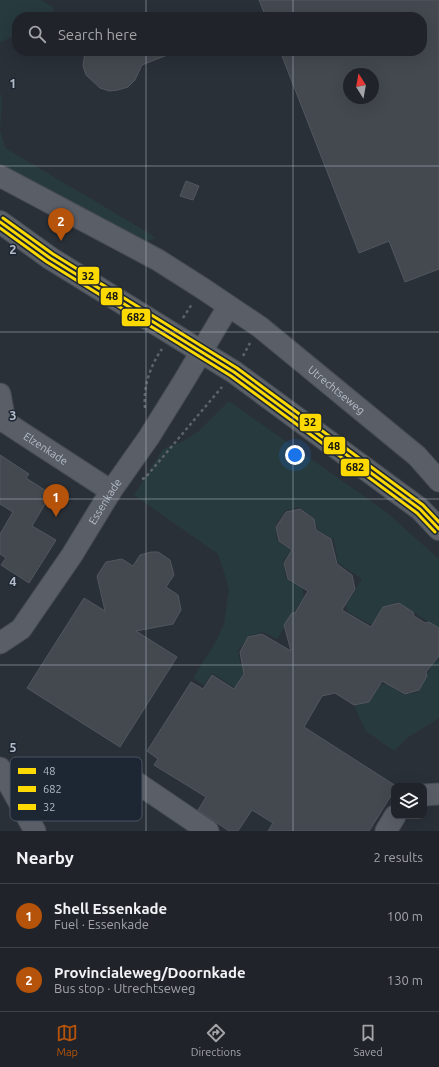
<!DOCTYPE html>
<meta charset="utf-8">
<style>
:root{--surface:#20242a;--page:#2d3036;--text:#f1f3f6;--muted:#a2a4a8;--line:#3d4147;--accent:#b45309}
body{margin:0;font-family:Ubuntu,sans-serif;background:var(--page);color:var(--text)}
.controls{position:absolute;right:12px;bottom:12px;display:grid;overflow:hidden;border-radius:8px;box-shadow:0 4px 16px #0002}
.controls button{width:36px;height:36px;display:grid;place-items:center;padding:0;border:0;border-bottom:1px solid var(--line);background:var(--surface);color:var(--text);font:20px sans-serif}
.compass{position:absolute;left:343px;top:68px;width:36px;height:36px;border-radius:50%;background:var(--surface);box-shadow:0 4px 16px #0002;rotate:349deg}
.you{position:absolute;left:295px;top:455px;width:14px;height:14px;margin:-10px;border:3px solid #fff;border-radius:50%;background:#1a73e8;box-shadow:0 0 0 6px #1a73e833}
.badge{display:grid;place-items:center;width:26px;height:26px;border-radius:50%;background:var(--accent);color:#fff;font-size:13px;font-weight:700}
.pin{position:absolute;translate:-50% -33px;filter:drop-shadow(0 1px 2px #0008)}
.pin::after{content:'';position:absolute;top:21px;width:14px;height:12px;background:inherit;clip-path:polygon(0 0,100% 0,50% 100%)}
.list{margin:0;padding:0;list-style:none}
h2{display:flex;justify-content:space-between;align-items:center;height:52px;margin:0;padding:0 16px;font-size:17px}
h2 small{font-size:13px;font-weight:400;color:var(--muted)}
.list li{display:grid;grid-template-columns:26px 1fr auto;gap:12px;align-items:center;box-sizing:border-box;height:64px;padding:0 16px;border-top:1px solid var(--line)}
.list b{display:block;font-size:15px;white-space:nowrap}
.list p{margin:0;font-size:13px;white-space:nowrap;color:var(--muted)}
.list em{font-size:13px;font-style:normal;color:var(--muted)}
.icon{flex:none;width:22px;height:22px;fill:none;stroke:currentColor;stroke-width:2;stroke-linecap:round;stroke-linejoin:round}
.map{position:relative;flex:none;width:439px;height:831px;overflow:hidden}
.search{position:absolute;background:var(--surface);box-shadow:0 4px 16px #0002;left:12px;right:12px;top:12px;height:44px;display:flex;align-items:center;gap:10px;box-sizing:border-box;padding:0 14px;border-radius:16px;color:var(--muted);font-size:15px}
.sheet{height:180px;background:var(--surface)}
nav{display:flex;justify-content:space-around;align-items:center;box-sizing:border-box;height:56px;border-top:1px solid var(--line);background:var(--surface);font-size:11px;color:var(--muted)}
nav a{display:grid;justify-items:center;gap:2px}
nav .on{color:var(--accent)}
.map>svg:first-child{display:block}
</style>
<div class="map">
<svg width="439" height="831" viewBox="0 0 439 831">
<rect width="100%" height="100%" fill="#2a3038"/>
<g fill="#273a3e">
<path d="M0,0H41L53,7L54,17H17V35L0,42Z"/>
<path d="M0,91L2,101L0,130L5,148L147,232L155,238L144,243L0,169Z"/>
<path d="M229,401L385,511L439,559V629L398,602L383,607L372,625L348,612L346,605L362,579L338,563L334,540L318,530L314,518L298,507L285,511L275,526L277,540L292,551L283,561L286,578L302,587L304,597L277,639L263,632L249,636L238,651L240,663L257,676V702L212,673L204,685L193,678L215,643L224,624L229,589L224,572L218,554L134,495L163,449L182,442L200,430Z"/>
<path d="M439,660V718L407,738L394,751L366,731L354,706L370,702L379,685L387,684L404,695L418,692L434,662Z"/>
</g>
<g fill="#444950" stroke="#52575f" fill-rule="evenodd">
<path d="M259,0H439V269L405,282L389,241L359,253L280,51H422V17H266ZM349,74H373V98H349Z"/>
<path d="M85,51H174L175,52L142,65L135,80L128,87L118,90L109,91L100,88L86,75L83,66Z"/>
<path d="M186,181L199,186L193,200L180,196Z"/>
<path d="M0,455L29,474L26,478L51,494L32,526L56,540L29,583L1,565L6,558L0,554V534L13,512L0,504Z"/>
<path d="M300,509L314,519L316,530L331,539L337,564L352,575L355,589L342,610L371,627L383,607L399,603L413,612L414,616L425,623L429,622L439,628V656L426,672L427,676L419,690L405,694L382,681L369,702L354,705L335,693L322,696L304,727L396,786H394V791L369,831H268L273,823L252,810L238,831H229L198,810L206,797L154,765L158,759L147,751L191,682L203,689L212,675L234,689L244,674L240,652L248,637L262,634L291,651L284,625L292,613H295L308,591L288,579L284,563L292,550L279,541L276,527L286,512Z"/>
<path d="M151,552H158L170,560L174,575L166,587L178,595L181,610L173,624L136,631L177,657L120,747L27,688L84,598L105,611L97,576L106,562L122,559L133,566L140,555Z"/>
</g>
<g fill="none" stroke-linecap="round" stroke-linejoin="round">
<g stroke="#484c53" stroke-width="23">
<g id="minor">
<path id="s1" d="M0,176L158,260L202,288L260,327L417,456L439,481"/>
<path id="s2" d="M0,394L5,422L111,491"/>
<path id="s3" d="M0,643L21,629L72,555L111,491L149,437L182,384L228,307"/>
<path d="M0,768L35,831"/>
<path d="M124,774L208,831"/>
<path d="M424,795L439,794"/>
<path d="M386,831L395,816"/>
</g>
</g>
<g stroke="#484c55" stroke-width="24">
<path id="major" d="M0,222L50,258L234,372L420,509L439,529"/>
</g>
<g stroke="#5d636a" stroke-width="2.5" stroke-dasharray="3 3" stroke-linecap="butt">
<path d="M183,318L192,304"/>
<path d="M243,356L250,343"/>
<path d="M145,408C143,387 150,366 162,349"/>
<path d="M142,479L145,478L222,387"/>
</g>
<use href="#minor" stroke="#5a5e66" stroke-width="21"/>
<use href="#major" stroke="#5c6168" stroke-width="22"/>
<g stroke="#1d2633" stroke-width="6">
<path id="bus-1" d="M0,222L50,258L234,372L420,509L439,529"/>
</g>
<g stroke="#1d2633" stroke-width="6">
<path id="bus-2" d="M0,228L47,262L231,376L417,513L435,532"/>
</g>
<g stroke="#1d2633" stroke-width="6">
<path id="bus-3" d="M3,218L53,254L237,368L423,505L439,522"/>
</g>
<use href="#bus-1" stroke="#fcd900" stroke-width="3"/>
<use href="#bus-2" stroke="#fcd900" stroke-width="3"/>
<use href="#bus-3" stroke="#fcd900" stroke-width="3"/>
</g>
<path fill="none" stroke="#b4bcc9" stroke-width="1" stroke-opacity="0.55" d="M146,0V17M293,0V17M146,51V831M293,51V831M0,166H439M0,332H439M0,499H439M0,665H439"/>
<g text-anchor="middle" dominant-baseline="central" stroke-width="3" stroke-linejoin="round" paint-order="stroke">
<g font-size="11" fill="#b4bcc9" stroke="#1d2633">
<text stroke="none"><textPath href="#s1" startOffset="400">Utrechtseweg</textPath></text>
<text stroke="none"><textPath href="#s2" startOffset="77">Elzenkade</textPath></text>
<text stroke="none"><textPath href="#s3" startOffset="178">Essenkade</textPath></text>
</g>
</g>
<rect x="10" y="757" width="132" height="64" rx="6" fill="#1d2633" stroke="#4a5360" stroke-width="1"/>
<rect x="18" y="768" width="18" height="6" fill="#fcd900"/>
<rect x="18" y="786" width="18" height="6" fill="#fcd900"/>
<rect x="18" y="804" width="18" height="6" fill="#fcd900"/>
<g font-size="11" fill="#b4bcc9">
<text x="43" y="775">48</text>
<text x="43" y="793">682</text>
<text x="43" y="811">32</text>
</g>
<g font-size="13" text-anchor="middle" font-weight="bold" fill="#b4bcc9" stroke="#1d2633" stroke-width="3" stroke-linejoin="round" paint-order="stroke">
<text x="13" y="88">1</text>
<text x="13" y="254">2</text>
<text x="13" y="420">3</text>
<text x="13" y="586">4</text>
<text x="13" y="752">5</text>
</g>
<g stroke="#1d2633" stroke-width="1.5">
<rect x="77" y="266" width="23" height="19" rx="4" fill="#fcd900"/>
<rect x="100" y="287" width="23" height="19" rx="4" fill="#fcd900"/>
<rect x="121" y="308" width="30" height="19" rx="4" fill="#fcd900"/>
<rect x="299" y="413" width="23" height="19" rx="4" fill="#fcd900"/>
<rect x="323" y="436" width="23" height="19" rx="4" fill="#fcd900"/>
<rect x="340" y="458" width="30" height="19" rx="4" fill="#fcd900"/>
</g>
<g font-size="11" text-anchor="middle" font-weight="bold" fill="#111">
<text x="88" y="280">32</text>
<text x="112" y="300">48</text>
<text x="136" y="321">682</text>
<text x="310" y="426">32</text>
<text x="334" y="450">48</text>
<text x="355" y="471">682</text>
</g>
</svg>
<div class="controls">
<button><svg class="icon" aria-label="layers" viewBox="0 0 24 24"><path d="M12 4l9 5-9 5-9-5zM3 14l9 5 9-5"/></svg></button>
</div>
<svg class="compass" viewBox="-18 -18 36 36"><path d="M0-13l5 13h-10z" fill="#e53935"/><path d="M0 13l5-13h-10z" fill="#a2a4a8"/></svg>
<div class="you"></div>
<div class="pin badge" style="left:56px;top:517px">1</div>
<div class="pin badge" style="left:61px;top:241px">2</div>
<div class="search"><svg class="icon" aria-label="search" viewBox="0 0 24 24"><circle cx="10" cy="10" r="6"/><path d="M15 15l6 6"/></svg>Search here</div>
</div>
<section class="sheet">
<h2>Nearby<small>2 results</small></h2>
<ul class="list">
<li><span class="badge">1</span><div><b>Shell Essenkade</b><p>Fuel · Essenkade</p></div><em>100 m</em></li>
<li><span class="badge">2</span><div><b>Provincialeweg/Doornkade</b><p>Bus stop · Utrechtseweg</p></div><em>130 m</em></li>
</ul>
</section>
<nav>
<a class="on"><svg class="icon" aria-label="map" viewBox="0 0 24 24"><path d="M3 6l6-2 6 2 6-2v14l-6 2-6-2-6 2zM9 4v14M15 6v14"/></svg>Map</a>
<a><svg class="icon" aria-label="directions" viewBox="0 0 24 24"><path d="M12 3l9 9-9 9-9-9zM9 14v-3h6M13 9l2 2-2 2"/></svg>Directions</a>
<a><svg class="icon" aria-label="saved" viewBox="0 0 24 24"><path d="M7 4h10v16l-5-4-5 4z"/></svg>Saved</a>
</nav>
